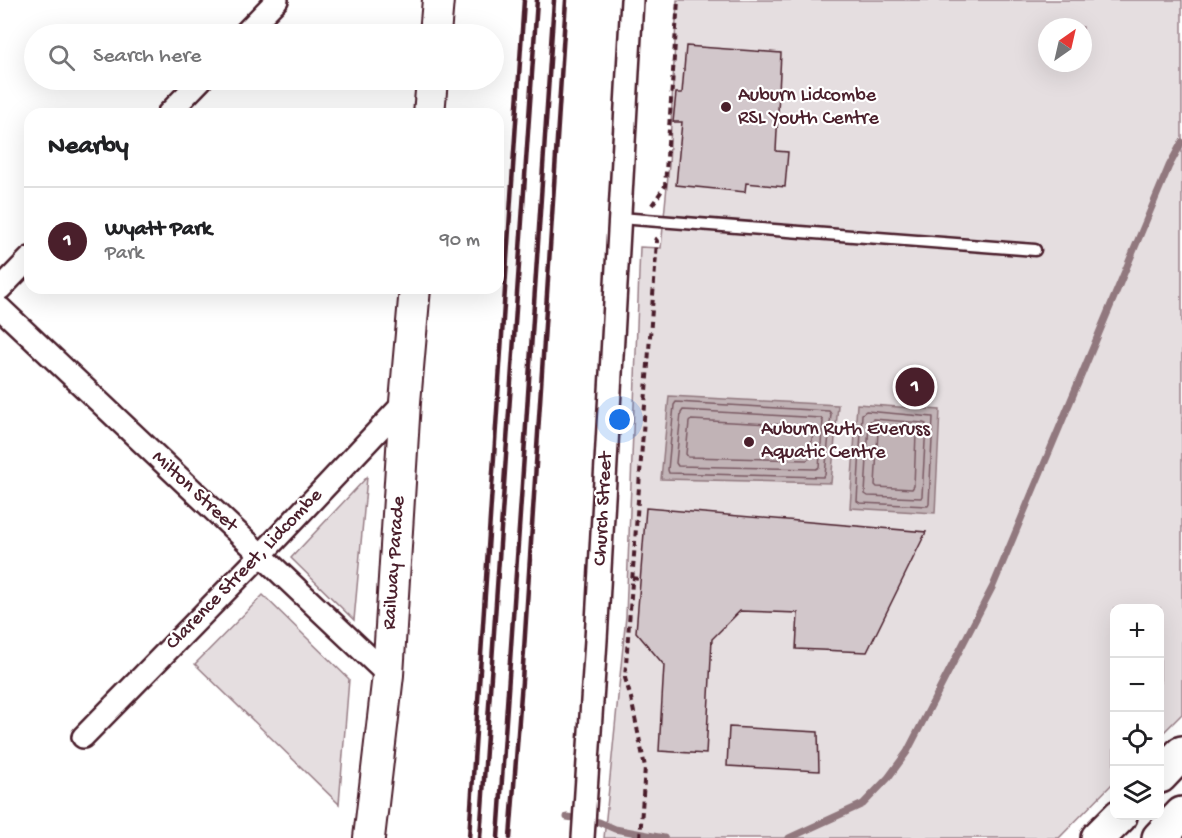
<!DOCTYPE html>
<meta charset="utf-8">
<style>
:root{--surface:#fff;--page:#f2f2f2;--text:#202124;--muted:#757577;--line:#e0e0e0;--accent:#4a1f2b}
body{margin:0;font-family:"Gochi Hand",sans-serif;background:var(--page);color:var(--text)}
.controls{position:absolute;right:18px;bottom:18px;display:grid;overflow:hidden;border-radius:12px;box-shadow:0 6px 24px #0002}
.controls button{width:54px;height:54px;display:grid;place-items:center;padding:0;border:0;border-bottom:2px solid var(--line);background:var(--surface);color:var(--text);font:30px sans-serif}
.compass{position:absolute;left:1038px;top:18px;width:54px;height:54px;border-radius:50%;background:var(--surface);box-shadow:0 6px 24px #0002;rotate:34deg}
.you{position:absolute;left:620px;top:420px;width:21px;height:21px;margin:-15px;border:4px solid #fff;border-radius:50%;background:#1a73e8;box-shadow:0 0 0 9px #1a73e833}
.badge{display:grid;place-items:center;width:39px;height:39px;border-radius:50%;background:var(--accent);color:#fff;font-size:20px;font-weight:700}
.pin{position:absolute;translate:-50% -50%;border:3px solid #fff;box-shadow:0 2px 6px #0006}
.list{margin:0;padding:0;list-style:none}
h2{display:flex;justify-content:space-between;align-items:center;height:78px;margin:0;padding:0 24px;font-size:26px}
h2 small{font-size:20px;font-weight:400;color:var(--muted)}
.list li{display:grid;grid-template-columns:39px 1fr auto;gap:18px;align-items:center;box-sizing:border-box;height:108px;padding:0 24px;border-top:2px solid var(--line)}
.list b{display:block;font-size:22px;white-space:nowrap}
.list p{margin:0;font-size:20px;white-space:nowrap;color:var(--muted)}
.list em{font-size:20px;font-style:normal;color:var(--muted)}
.icon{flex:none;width:33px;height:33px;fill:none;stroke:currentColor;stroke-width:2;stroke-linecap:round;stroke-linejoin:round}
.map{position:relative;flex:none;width:1182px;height:838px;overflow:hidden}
.search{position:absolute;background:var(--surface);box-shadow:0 6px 24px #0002;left:24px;top:24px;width:480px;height:66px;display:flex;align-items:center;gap:15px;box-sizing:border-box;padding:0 21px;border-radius:33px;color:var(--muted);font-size:22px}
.panel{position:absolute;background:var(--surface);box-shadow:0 6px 24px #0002;left:24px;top:108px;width:480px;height:186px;border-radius:18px}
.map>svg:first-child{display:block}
</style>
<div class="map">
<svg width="1182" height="838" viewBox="0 0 1182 838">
<rect width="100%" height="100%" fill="#fff"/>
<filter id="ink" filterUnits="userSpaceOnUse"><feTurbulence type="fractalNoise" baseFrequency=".0167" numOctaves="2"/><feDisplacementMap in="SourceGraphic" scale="12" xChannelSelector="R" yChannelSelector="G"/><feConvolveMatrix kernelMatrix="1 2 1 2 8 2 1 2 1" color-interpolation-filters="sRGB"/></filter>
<g filter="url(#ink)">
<g fill="#e5dee0" stroke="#987e86" stroke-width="1.5" fill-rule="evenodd">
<path d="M677,0H1182V714L1160,736V608H1114V782L1059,838H604L626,616L640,247L661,248L669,165ZM1047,27H1083V63H1047Z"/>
<path d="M367,477L354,620L291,558Z"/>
<path d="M263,595L349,679L339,804L195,664Z"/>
</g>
<g fill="#c1b3b6" stroke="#91787e" stroke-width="1.5">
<path d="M669,396L838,405L831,483L661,479Z"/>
<path d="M857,404L940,410L935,513L850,508Z"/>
</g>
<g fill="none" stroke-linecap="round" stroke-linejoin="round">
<g stroke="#7a5a63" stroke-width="1.5">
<path d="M676,402L829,411L831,414L825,475L823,477L669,473L668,470L674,405Z"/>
<path d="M683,410L821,418L823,421L819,467L816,469L678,466L676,463L681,413Z"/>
<path d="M866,411L933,417L929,504L928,506L860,503L857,501L862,414Z"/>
<path d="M873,419L923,423L926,424L922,496L921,498L868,496L865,494L869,422Z"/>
<path d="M691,420L811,426L813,429L810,458L807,460L688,457L686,454L689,422Z"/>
<path d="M881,428L914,431L916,433L914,486L912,489L877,487L875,485L878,431Z"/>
</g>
<g stroke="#91787e" stroke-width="7">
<path d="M567,817L599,822L615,829L664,838"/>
<path d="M789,838L863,804L888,778L907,752L993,586L1169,166L1182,142"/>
</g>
</g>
<g fill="#d2c7cb" stroke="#4a1f2b" stroke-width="1.5">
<path d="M686,46L781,53L776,151L788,152L785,187L746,183L745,192L676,185L682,122H673L676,93H682Z"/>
<path d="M646,508L926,532L867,652L796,649L798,613L740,611L712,639L706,754L659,751L664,665L636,632Z"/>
<path d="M729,727L818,732L819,771L727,766Z"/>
</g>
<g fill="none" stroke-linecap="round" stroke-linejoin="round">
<g stroke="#4a1f2b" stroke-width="15">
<path id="lane" d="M620,218L1035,250"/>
</g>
<g stroke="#4a1f2b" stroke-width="26">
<g id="street">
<path d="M244,34L277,0"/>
<path d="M168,114L201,80"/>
<path d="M0,289L30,258"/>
<path d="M0,308L388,675"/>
<path d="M83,737L261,555L405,402"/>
<path d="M583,838L596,640L632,0"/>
</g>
</g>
<g stroke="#4a1f2b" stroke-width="34">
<g id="secondary">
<path d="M435,34L438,0"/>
<path d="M429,114L432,80"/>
<path d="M369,838L388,675L405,402L415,288"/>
</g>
</g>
<g stroke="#4a1f2b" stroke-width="38">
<g id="highway">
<path d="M1160,776L1182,753"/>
<path d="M1098,838L1120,816"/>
<path d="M1159,838L1182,814"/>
</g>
</g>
<g stroke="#4a1f2b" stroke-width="4" stroke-dasharray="6 4.5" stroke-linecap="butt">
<path d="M652,205L665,186L678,0"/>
<path d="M632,578L640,579"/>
<path d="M640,838L645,767L631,698L625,678L657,241L654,237"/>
</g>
<use href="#lane" stroke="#fff" stroke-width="10"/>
<use href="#street" stroke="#fff" stroke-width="21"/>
<use href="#secondary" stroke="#fff" stroke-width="30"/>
<use href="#highway" stroke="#fff" stroke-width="33"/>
<g stroke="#4a1f2b" stroke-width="4.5">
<path d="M469,838L524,0"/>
<path d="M480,838L537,0"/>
<path d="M498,838C519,559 534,279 554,0"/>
<path d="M510,838L522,681L566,0"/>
</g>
</g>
</g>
<g fill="#4a1f2b" stroke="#fff" stroke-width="2">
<circle cx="726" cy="107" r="6"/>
<circle cx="749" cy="442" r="6"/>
</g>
<g text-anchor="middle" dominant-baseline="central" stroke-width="4.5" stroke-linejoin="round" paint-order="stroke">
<g font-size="20" fill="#4a1f2b" stroke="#fff" text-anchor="start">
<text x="738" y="96">Auburn Lidcombe<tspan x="738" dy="23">RSL Youth Centre</tspan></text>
<text x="761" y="430">Auburn Ruth Everuss<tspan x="761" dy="23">Aquatic Centre</tspan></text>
</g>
<g font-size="20" fill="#4a1f2b" stroke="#fff">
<text transform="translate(194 492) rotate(43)">Milton Street</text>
<text transform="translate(604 509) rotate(-87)">Church Street</text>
<text transform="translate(395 563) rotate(-86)">Railway Parade</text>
<text transform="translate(245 570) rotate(-46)">Clarence Street, Lidcombe</text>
</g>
</g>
</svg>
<div class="controls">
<button>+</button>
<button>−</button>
<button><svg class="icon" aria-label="locate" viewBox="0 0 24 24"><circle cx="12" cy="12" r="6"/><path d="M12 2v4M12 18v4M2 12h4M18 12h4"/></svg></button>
<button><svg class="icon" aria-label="layers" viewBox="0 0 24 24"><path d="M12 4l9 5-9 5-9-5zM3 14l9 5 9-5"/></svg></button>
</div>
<svg class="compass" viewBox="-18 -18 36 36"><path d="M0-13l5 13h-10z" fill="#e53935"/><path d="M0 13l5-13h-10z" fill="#757577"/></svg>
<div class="you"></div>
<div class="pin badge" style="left:915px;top:387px">1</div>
<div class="search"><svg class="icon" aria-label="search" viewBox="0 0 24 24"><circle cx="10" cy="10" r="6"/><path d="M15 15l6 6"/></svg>Search here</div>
<section class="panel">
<h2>Nearby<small></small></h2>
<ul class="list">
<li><span class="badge">1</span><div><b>Wyatt Park</b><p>Park</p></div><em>90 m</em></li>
</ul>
</section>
</div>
